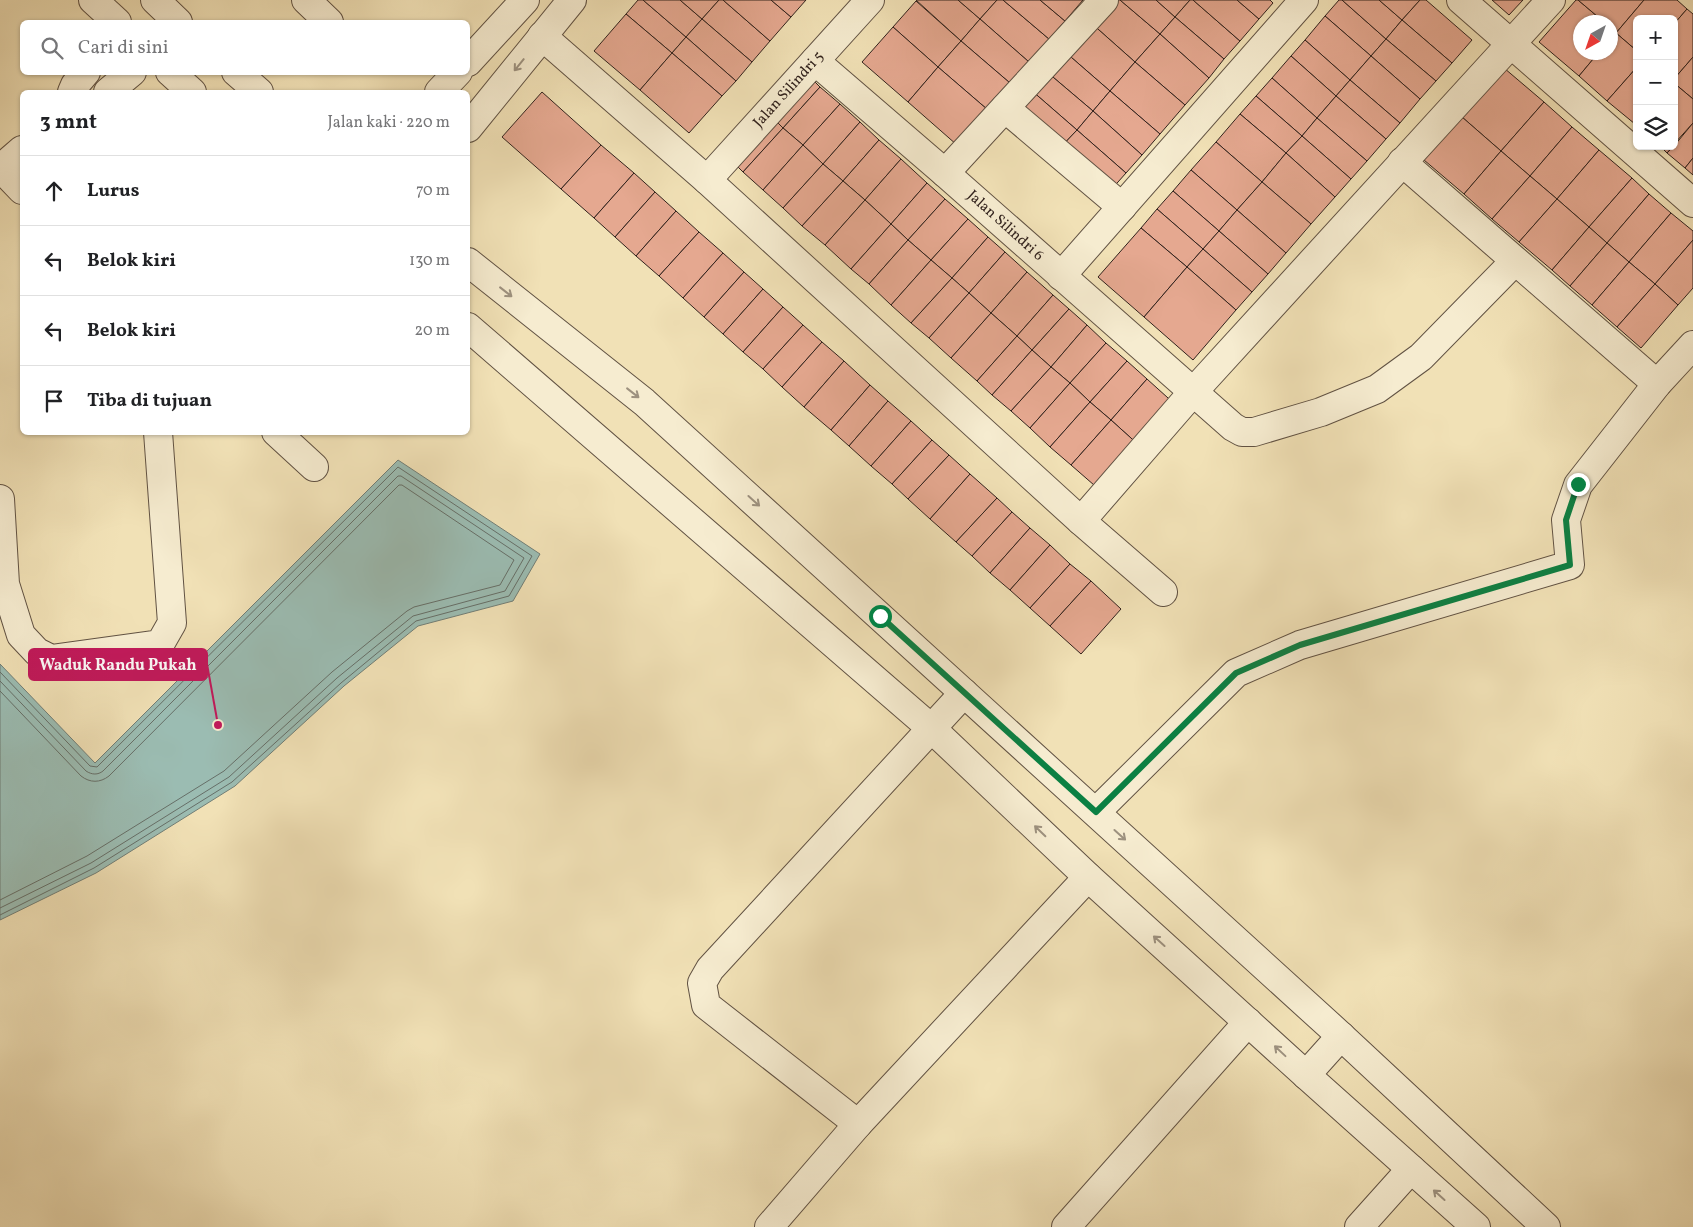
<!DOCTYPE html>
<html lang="id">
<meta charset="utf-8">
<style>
:root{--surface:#fff;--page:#f6f6f6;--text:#202124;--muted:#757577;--line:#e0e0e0}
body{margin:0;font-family:Vollkorn,serif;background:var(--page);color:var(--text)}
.controls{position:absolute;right:15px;top:15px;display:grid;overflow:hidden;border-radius:8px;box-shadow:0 1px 4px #0004}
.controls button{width:45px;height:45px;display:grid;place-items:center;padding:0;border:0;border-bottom:1px solid var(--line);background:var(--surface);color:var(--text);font:25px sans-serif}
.compass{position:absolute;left:1573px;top:15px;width:45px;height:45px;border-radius:50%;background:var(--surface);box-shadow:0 1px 4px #0004;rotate:220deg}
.stop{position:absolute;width:15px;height:15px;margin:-11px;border:4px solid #0b8043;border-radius:50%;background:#fff}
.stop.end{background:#0b8043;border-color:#fff;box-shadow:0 1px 5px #0008}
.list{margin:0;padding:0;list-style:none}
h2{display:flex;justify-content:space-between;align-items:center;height:65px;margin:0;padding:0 20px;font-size:21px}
h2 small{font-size:16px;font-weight:400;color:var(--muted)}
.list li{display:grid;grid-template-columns:32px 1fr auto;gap:15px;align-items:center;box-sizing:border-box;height:70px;padding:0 20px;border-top:1px solid var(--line)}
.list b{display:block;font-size:19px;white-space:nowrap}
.list em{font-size:16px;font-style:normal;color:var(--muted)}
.icon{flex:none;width:28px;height:28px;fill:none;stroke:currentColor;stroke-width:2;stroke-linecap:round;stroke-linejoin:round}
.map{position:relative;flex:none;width:1693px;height:1227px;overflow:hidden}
.search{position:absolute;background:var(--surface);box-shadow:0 1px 4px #0004;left:20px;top:20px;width:450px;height:55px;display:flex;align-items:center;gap:12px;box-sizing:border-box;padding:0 18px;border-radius:8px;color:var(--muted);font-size:19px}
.panel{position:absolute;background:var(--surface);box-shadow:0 1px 4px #0004;left:20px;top:90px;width:450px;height:345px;border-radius:8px}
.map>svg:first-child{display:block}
</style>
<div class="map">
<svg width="1693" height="1227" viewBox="0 0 1693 1227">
<rect width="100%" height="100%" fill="#f1e1b6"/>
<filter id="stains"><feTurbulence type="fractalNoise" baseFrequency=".004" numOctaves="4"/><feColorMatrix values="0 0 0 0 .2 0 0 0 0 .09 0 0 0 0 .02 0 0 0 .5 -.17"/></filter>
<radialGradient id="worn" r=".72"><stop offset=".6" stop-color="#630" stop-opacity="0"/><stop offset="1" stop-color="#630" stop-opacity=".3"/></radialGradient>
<path fill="#9bbcb2" stroke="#717e76" d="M398,460L540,554L513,601L418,626L344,686L235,786L96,873L0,920V664L95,763Z"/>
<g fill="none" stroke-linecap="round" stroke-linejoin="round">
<g stroke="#666f68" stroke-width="1">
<path d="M0,672L90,766L97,767L398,467L532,556L509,596L416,621L341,683L232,782L94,868L0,915"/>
<path d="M0,681L86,771C92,775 98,775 103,771L398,476H401L524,558L505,591L413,616L337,678L229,777L91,863L0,908"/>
<path d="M0,691L81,776C90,783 100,783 109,776L399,485H402L514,560L500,585L414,607L407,611L332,672L224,771L87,856L0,900"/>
</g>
</g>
<g fill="#e5a890" stroke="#31221d">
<path d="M638,0H643L686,37L672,53L626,14Z"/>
<path d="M643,0H680L702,19L686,37Z"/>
<path d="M680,0H719L702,19Z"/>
<path d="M719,0H723L770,41L752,62L702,19Z"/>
<path d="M723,0H771L791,17L770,41Z"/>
<path d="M771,0H806L791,17Z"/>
<path d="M916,0H958L980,19L961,41Z"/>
<path d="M958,0H997L980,19Z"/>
<path d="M997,0H1003L1049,39L1029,62L980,19Z"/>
<path d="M1003,0H1040L1065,21L1049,39Z"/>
<path d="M1040,0H1083L1065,21Z"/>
<path d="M1116,0H1120L1160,34L1135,62L1090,22Z"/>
<path d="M1120,0H1156L1175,17L1160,34Z"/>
<path d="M1156,0H1190L1175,17Z"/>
<path d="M1190,0H1193L1240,41L1224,59L1175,17Z"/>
<path d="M1193,0H1237L1259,19L1240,41Z"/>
<path d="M1237,0H1270L1273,3L1259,19Z"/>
<path d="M1339,0H1342L1386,39L1371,56L1325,16Z"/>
<path d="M1342,0H1379L1402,20L1386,39Z"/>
<path d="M1379,0H1420L1402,20Z"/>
<path d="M1420,0H1426L1472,40L1452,63L1402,20Z"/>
<path d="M1492,0H1523L1509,15Z"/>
<path d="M1576,0H1578L1604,22H1580V52H1599L1579,76L1539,42Z"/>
<path d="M1578,0H1644L1616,33L1610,28V22H1604Z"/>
<path d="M1644,0H1677L1687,9L1674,24V19H1637V51L1616,33Z"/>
<path d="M916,1L961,41L938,67L893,27Z"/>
<path d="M1687,9L1693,14V57L1674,79V24Z"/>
<path d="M626,14L672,53L640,90L594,51Z"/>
<path d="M1325,16L1371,56L1350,80L1305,40Z"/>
<path d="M1175,17L1224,59L1209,78L1160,34Z"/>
<path d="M702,19L752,62L736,81L686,37Z"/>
<path d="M980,19L1029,62L1010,83L961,41Z"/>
<path d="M1402,20L1452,63L1436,81L1386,39Z"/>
<path d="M1090,22L1135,62L1110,91L1064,51Z"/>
<path d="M893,27L938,67L908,102L862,62Z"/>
<path d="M1610,28L1616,33L1610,39Z"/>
<path d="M1616,33L1637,51V67L1607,101L1579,76L1599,52H1610V39Z"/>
<path d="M1160,34L1209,78L1185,105L1135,62Z"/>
<path d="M686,37L736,81L722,96L672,53Z"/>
<path d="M1386,39L1436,81L1420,99L1371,56Z"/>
<path d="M1305,40L1350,80L1336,96L1291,56Z"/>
<path d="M961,41L1010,83L988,110L938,67Z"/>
<path d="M1064,51L1110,91L1093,111L1047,72Z"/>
<path d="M672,53L722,96L689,133L640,90Z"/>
<path d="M1291,56L1336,96L1317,118L1272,78Z"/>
<path d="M1371,56L1420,99L1400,123L1350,80Z"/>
<path d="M1693,57V99L1674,83V79Z"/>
<path d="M1135,62L1185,105L1160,134L1110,91Z"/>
<path d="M938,67L988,110L957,145L908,102Z"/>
<path d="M1637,67V122L1635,124L1607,101Z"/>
<path d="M1504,68L1544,102L1501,151L1462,117Z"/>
<path d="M1047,72L1093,111L1077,130L1031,90Z"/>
<path d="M810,77L820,87L783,128L771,116Z"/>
<path d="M1272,78L1317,118L1302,136L1256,96Z"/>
<path d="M1350,80L1400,123L1386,139L1336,96Z"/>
<path d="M1674,83L1693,99V123L1674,144Z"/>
<path d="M820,87L840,104L803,145L783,128Z"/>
<path d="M1031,90L1077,130L1060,148L1015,108Z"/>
<path d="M1110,91L1160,134L1142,155L1093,111Z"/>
<path d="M542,92L601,145L561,189L502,137Z"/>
<path d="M1256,96L1302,136L1286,153L1240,114Z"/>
<path d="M1336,96L1386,139L1367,161L1317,118Z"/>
<path d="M1544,102L1572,127L1530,176L1501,151Z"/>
<path d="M840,104L860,122L823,164L803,145Z"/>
<path d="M1093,111L1142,155L1126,173L1077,130Z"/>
<path d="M1240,114L1286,153L1262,182L1216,142Z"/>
<path d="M771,116L783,128L743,172L733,162Z"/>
<path d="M1462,117L1501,151L1464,194L1424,160Z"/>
<path d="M1317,118L1367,161L1351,179L1302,136Z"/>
<path d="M860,122L879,140L843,181L823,164Z"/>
<path d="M1693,123V158L1685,168L1667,153L1674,146Z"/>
<path d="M1572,127L1599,150L1557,199L1530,176Z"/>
<path d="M783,128L803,145L763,190L743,172Z"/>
<path d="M1077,130L1126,173L1110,191L1060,148Z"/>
<path d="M1302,136L1351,179L1335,197L1286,153Z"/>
<path d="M879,140L901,159L865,200L843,181Z"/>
<path d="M1216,142L1262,182L1237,210L1191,170Z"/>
<path d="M601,145L634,173L594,218L561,189Z"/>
<path d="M803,145L823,164L783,208L763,190Z"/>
<path d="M1660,146H1673L1667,153Z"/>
<path d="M1599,150L1632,178L1589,227L1557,199Z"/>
<path d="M1501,151L1530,176L1492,219L1464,194Z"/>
<path d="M1286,153L1335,197L1311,224L1262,182Z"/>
<path d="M1693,158V175L1685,168Z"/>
<path d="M901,159L927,183L891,224L865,200Z"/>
<path d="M823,164L843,181L802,226L783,208Z"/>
<path d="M1191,170L1237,210L1219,231L1173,191Z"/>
<path d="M634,173L655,192L615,237L594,218Z"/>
<path d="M1530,176L1557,199L1519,242L1492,219Z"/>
<path d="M1632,178L1649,194L1607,243L1589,227Z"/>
<path d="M843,181L865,200L825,245L802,226Z"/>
<path d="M1262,182L1311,224L1286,253L1237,210Z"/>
<path d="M927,183L945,199L908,240L891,224Z"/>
<path d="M1173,191L1219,231L1203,249L1157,209Z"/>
<path d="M655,192L676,211L636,256L615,237Z"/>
<path d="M1649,194L1671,213L1629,262L1607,243Z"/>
<path d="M945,199L968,219L931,260L908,240Z"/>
<path d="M1557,199L1589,227L1552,270L1519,242Z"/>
<path d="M865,200L891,224L851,269L825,245Z"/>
<path d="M1157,209L1203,249L1187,267L1141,228Z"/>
<path d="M1237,210L1286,253L1268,274L1219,231Z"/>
<path d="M676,211L699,232L659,276L636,256Z"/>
<path d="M1671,213L1693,231V240L1655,284L1629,262Z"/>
<path d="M968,219L988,237L952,278L931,260Z"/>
<path d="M891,224L908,240L869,284L851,269Z"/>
<path d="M1589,227L1607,243L1570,286L1552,270Z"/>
<path d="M1141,228L1187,267L1144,317L1098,277Z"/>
<path d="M1219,231L1268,274L1252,292L1203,249Z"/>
<path d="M699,232L723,253L683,298L659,276Z"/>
<path d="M988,237L1005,252L969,293L952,278Z"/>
<path d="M908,240L931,260L891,305L869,284Z"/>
<path d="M1693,240V288L1678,305L1655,284Z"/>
<path d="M1607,243L1629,262L1592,305L1570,286Z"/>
<path d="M1203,249L1252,292L1236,310L1187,267Z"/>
<path d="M1005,252L1027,272L991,313L969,293Z"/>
<path d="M723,253L744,272L704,317L683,298Z"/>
<path d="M931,260L952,278L911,323L891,305Z"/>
<path d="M1629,262L1655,284L1617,327L1592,305Z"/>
<path d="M1187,267L1236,310L1193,360L1144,317Z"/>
<path d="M744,272L763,289L723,334L704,317Z"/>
<path d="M1027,272L1053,295L1017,336L991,313Z"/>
<path d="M952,278L969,293L929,338L911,323Z"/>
<path d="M1655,284L1678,305L1641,348L1617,327Z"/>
<path d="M763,289L783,307L743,352L723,334Z"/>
<path d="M969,293L991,313L951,358L929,338Z"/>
<path d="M1053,295L1069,309L1032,350L1017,336Z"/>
<path d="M783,307L803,325L763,369L743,352Z"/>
<path d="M1069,309L1087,325L1051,367L1032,350Z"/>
<path d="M991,313L1017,336L977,381L951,358Z"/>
<path d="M803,325L822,342L782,387L763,369Z"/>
<path d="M1087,325L1106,343L1070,383L1051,367Z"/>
<path d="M1017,336L1032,350L992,395L977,381Z"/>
<path d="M822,342L844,361L804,407L782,387Z"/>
<path d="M1106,343L1127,361L1090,402L1070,383Z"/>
<path d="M1032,350L1051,367L1011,411L992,395Z"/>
<path d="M844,361L870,385L831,430L804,407Z"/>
<path d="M1127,361L1147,379L1111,420L1090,402Z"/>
<path d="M1051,367L1070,383L1030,428L1011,411Z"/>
<path d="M1147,379L1178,407L1142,448L1111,420Z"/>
<path d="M1070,383L1090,402L1050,447L1030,428Z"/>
<path d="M870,385L888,401L849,446L831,430Z"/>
<path d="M888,401L911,421L871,466L849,446Z"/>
<path d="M1090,402L1111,420L1071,465L1050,447Z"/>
<path d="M1111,420L1142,448L1102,492L1071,465Z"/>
<path d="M911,421L932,440L892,484L871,466Z"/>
<path d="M932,440L949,455L908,499L892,484Z"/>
<path d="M949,455L970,474L930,519L908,499Z"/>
<path d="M970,474L997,498L956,542L930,519Z"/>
<path d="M997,498L1012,512L972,556L956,542Z"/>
<path d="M1012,512L1030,528L990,573L972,556Z"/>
<path d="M1030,528L1050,545L1010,590L990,573Z"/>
<path d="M1050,545L1070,564L1030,608L1010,590Z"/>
<path d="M1070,564L1091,581L1050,626L1030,608Z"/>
<path d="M1091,581L1121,609L1081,654L1050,626Z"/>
</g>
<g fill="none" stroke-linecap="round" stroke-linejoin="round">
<g stroke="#615243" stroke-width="30">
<g id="minor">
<path d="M93,0L117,22"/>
<path d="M155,0L178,22"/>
<path d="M306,0L329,22"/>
<path d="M1461,0L1693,203"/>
<path d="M542,36L707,180L1081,521L1163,592"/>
<path d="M815,61L945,173L1233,427L1242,432H1254L1321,412L1377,389L1421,357L1515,261"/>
<path d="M468,62L525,0"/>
<path d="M170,72L192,92"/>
<path d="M236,72L259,92"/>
<path d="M72,92L75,85L86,72"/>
<path d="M108,92L132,72"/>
<path d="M439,92L458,72"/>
<path d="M1005,108L1122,207"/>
<path d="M468,128L572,0"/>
<path d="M22,150L1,168L22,190"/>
<path d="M1402,162L1657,384"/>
<path d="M945,173L1104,0"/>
<path d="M707,180L870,0"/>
<path d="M468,262L644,402L1341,1036L1546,1227"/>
<path d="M1061,276L1304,0"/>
<path d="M468,327L932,729L1088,877L1306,1075L1476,1227"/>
<path d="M276,432L314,467"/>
<path d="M0,499L5,584L21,635L37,652L51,659L160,644L172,623L158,432"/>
<path d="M1081,521L1193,392L1551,0"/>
<path d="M1096,812L1236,673L1300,645L1570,565L1566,520L1578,485L1657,384L1693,345"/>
<path d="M1306,1075L1341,1036"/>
<path d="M858,1124L706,1005L702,983L710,969L964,693"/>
<path d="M769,1227L858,1124L1088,877"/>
<path d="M1066,1227L1248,1022"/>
<path d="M1359,1227L1411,1169"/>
</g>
</g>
<use href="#minor" stroke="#f6ecd0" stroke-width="28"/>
</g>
<defs><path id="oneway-shaft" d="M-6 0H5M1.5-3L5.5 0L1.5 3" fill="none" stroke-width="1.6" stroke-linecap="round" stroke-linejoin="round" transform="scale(1.25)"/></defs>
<g stroke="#9d917f">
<use href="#oneway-shaft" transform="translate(519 65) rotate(129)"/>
<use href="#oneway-shaft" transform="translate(506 292) rotate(38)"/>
<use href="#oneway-shaft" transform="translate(633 393) rotate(38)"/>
<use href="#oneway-shaft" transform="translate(754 501) rotate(42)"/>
<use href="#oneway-shaft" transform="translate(1040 831) rotate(-136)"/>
<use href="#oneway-shaft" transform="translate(1120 835) rotate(42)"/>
<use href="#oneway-shaft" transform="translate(1159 941) rotate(-138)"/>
<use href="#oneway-shaft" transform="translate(1280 1051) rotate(-137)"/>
<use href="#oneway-shaft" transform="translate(1439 1195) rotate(-138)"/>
</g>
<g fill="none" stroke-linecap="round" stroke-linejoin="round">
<path stroke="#0b8043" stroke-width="6" d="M880,616L1096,812L1236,673L1300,645L1570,565L1566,520L1578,484"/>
</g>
<g text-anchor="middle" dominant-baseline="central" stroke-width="5" stroke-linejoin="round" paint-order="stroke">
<g font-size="15" fill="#31221d" stroke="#f6ecd0">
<text transform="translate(789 90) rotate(-48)">Jalan Silindri 5</text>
<text transform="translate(1005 226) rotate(42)">Jalan Silindri 6</text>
</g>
</g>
<path fill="none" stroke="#c2185b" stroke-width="2" d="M218 725L207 664"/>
<circle fill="#c2185b" stroke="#f6ecd0" stroke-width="2" cx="218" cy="725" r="5"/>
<rect fill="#c2185b" stroke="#c2185b" stroke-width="2" x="29" y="649" width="178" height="31" rx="5"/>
<g font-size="16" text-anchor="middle" font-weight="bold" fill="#fff">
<text x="118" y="670">Waduk Randu Pukah</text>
</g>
<rect width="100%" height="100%" filter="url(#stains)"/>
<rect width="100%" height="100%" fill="url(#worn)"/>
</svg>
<div class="controls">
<button>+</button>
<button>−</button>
<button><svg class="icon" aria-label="layers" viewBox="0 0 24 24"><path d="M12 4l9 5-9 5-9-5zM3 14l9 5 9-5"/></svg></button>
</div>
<svg class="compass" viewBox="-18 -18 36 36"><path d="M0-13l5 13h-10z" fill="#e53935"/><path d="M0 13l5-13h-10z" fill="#757577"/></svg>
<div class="stop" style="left:880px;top:616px"></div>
<div class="stop end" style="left:1578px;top:484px"></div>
<div class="search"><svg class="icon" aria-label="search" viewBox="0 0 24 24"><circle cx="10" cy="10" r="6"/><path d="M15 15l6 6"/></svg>Cari di sini</div>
<section class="panel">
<h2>3 mnt<small>Jalan kaki · 220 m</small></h2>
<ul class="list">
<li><svg class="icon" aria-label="ahead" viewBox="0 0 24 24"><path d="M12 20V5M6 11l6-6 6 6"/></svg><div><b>Lurus</b></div><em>70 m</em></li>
<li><svg class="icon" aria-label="left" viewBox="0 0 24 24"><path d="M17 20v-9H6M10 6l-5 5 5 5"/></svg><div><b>Belok kiri</b></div><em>130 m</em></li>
<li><svg class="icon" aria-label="left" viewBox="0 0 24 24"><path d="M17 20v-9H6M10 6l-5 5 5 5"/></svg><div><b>Belok kiri</b></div><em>20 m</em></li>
<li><svg class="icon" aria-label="arrive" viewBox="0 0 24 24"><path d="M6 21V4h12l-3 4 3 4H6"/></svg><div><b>Tiba di tujuan</b></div></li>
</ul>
</section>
</div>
